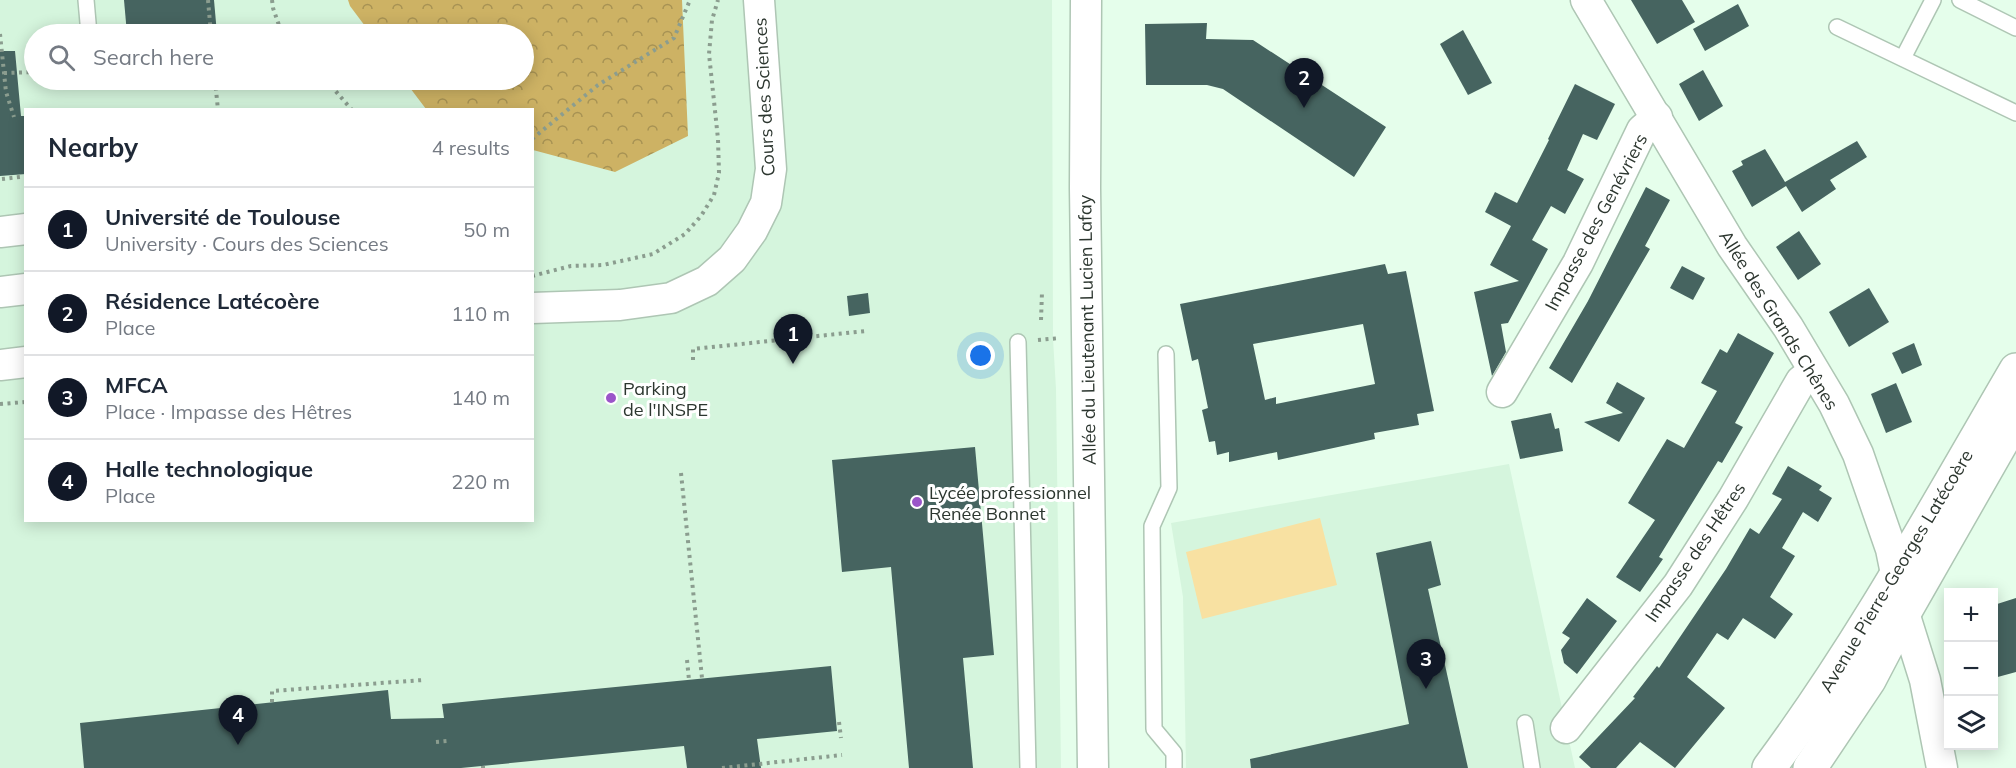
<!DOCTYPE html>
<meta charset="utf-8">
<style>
:root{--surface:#fff;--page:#f2f2f3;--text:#1f2937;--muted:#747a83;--line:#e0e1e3;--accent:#111827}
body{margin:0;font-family:Mulish,sans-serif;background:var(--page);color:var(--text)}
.controls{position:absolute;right:18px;bottom:18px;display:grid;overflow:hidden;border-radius:0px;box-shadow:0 3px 15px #0003}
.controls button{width:54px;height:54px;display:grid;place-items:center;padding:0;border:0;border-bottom:2px solid var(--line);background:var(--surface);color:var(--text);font:30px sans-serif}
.you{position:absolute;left:981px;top:356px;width:21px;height:21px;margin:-15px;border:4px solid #fff;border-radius:50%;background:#1a73e8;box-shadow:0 0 0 9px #1a73e833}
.badge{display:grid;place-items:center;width:39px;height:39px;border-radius:50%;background:var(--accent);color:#fff;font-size:20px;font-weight:700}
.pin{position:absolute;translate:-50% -50px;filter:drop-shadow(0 2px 3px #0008)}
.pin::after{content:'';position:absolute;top:32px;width:21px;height:18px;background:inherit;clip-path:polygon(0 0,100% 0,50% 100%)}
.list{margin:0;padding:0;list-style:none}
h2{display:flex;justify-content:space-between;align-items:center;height:78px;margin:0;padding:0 24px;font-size:26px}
h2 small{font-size:20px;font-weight:400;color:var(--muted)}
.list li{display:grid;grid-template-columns:39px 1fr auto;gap:18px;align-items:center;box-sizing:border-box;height:84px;padding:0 24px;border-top:2px solid var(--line)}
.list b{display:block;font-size:22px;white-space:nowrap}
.list p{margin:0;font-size:20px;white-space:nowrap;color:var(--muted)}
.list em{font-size:20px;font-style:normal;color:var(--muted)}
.icon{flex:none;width:33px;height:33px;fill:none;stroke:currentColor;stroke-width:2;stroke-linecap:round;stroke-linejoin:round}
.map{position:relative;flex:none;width:2016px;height:768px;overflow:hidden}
.search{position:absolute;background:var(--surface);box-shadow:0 3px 15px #0003;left:24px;top:24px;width:510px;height:66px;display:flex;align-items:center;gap:15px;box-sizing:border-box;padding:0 21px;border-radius:33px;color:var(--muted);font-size:22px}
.panel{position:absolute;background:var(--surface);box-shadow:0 3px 15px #0003;left:24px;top:108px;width:510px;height:414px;border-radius:0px}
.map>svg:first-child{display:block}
</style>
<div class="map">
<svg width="2016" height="768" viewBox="0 0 2016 768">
<defs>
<pattern id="forest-crowns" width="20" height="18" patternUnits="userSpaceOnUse" patternTransform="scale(1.5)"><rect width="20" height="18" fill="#cdb264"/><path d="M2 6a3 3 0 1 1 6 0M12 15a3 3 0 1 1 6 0" fill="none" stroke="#a79253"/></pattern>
</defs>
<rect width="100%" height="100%" fill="#e5feeb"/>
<g fill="#d5f5dd" fill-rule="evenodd">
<path d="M0,0H1052L1053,339L1056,389L1061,768H0ZM34,34H524V80H34ZM26,110H532V520H26Z"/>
<path d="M1509,464L1575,768H1186L1183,597L1171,523Z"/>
</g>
<path fill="url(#forest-crowns)" d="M348,0H682L688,136L615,172L533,150L532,110L426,109L404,80H524V34H371L350,6Z"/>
<path fill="#f8e1a2" d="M1320,518L1337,585L1202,619L1186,552Z"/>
<g fill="#466460" fill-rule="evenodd">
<path d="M124,0H214L217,34H127Z"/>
<path d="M1631,0H1682L1695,22L1657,44Z"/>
<path d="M1738,4L1749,26L1705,51L1693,29Z"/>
<path d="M1207,23L1206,39L1253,40L1386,127L1354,177L1223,89L1207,85H1146L1145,24Z"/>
<path d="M1463,30L1492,83L1468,95L1440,44Z"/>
<path d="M0,51H15L21,116H26V174L0,176Z"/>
<path d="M1703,70L1723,106L1699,121L1679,84Z"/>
<path d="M1575,84L1615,104L1597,140L1583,134L1567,170L1584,179L1565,214L1551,206L1532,240L1548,249L1508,323L1501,324L1506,352L1492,376L1474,292L1519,281L1490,265L1511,226L1485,212L1495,192L1517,203L1549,140L1548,139Z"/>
<path d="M1857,141L1867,157L1830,180L1836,189L1802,212L1786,186L1752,207L1732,171L1743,165L1741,161L1765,149L1785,182Z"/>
<path d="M1646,187L1670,200L1645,246L1650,249L1572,383L1549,368L1588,301Z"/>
<path d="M1799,231L1821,264L1798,280L1776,247Z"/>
<path d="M1385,264L1388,274L1406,271L1434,411L1417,414L1419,425L1374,433L1375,439L1278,460L1277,452L1229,462V452L1217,455L1215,441L1209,442L1202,410L1208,408L1198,359L1192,361L1180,304ZM1363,324L1375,384L1276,404V397L1265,400L1253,344Z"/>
<path d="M1682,266L1705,278L1693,300L1670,288Z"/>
<path d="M1869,288L1889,322L1849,347L1829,312Z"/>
<path d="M868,293L870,313L849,316L847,296Z"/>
<path d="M1738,333L1774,353L1735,423L1743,427L1722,463L1718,461L1659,557L1663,559L1640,592L1616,577L1655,520L1628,503L1667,439L1684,448L1717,391L1701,383L1720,349L1727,353Z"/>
<path d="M1914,343L1922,365L1902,374L1892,353Z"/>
<path d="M1617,382L1645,398L1619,442L1584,422L1623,413L1606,403Z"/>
<path d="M1896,383L1912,422L1886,433L1871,394Z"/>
<path d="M1551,413L1555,429L1559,428L1563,451L1520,459L1511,421Z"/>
<path d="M975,447L994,655L963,658L973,768H909L891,567L842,572L832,460Z"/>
<path d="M1788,466L1822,486L1819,490L1832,498L1818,522L1803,512L1782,548L1795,556L1770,597L1793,614L1775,639L1743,618L1728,640L1717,633L1687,677L1725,708L1675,768L1640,742L1616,768H1591L1579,757L1635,698L1633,697L1657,666L1659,668L1726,569L1750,528L1759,534L1782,499L1772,494Z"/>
<path d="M1431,541L1441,585L1428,589L1468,768H1251L1250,759L1409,724L1376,553Z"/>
<path d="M1587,598L1617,621L1577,674L1564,663L1561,650L1570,638L1562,633Z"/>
<path d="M2016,598V672L1994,678V605Z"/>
<path d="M831,666L837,731L757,739L761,768H687L684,746L461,768H84L80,723L388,690L391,719L444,718L442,704Z"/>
</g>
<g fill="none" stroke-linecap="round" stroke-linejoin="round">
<g stroke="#aec6b4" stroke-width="18">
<g id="service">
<path d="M86,0L89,34"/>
<path d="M1960,0L2016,28"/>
<path d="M1837,27L2016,113"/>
<path d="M1903,58L1933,0"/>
<path d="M1018,342L1028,768"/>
<path d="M1166,354L1169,488L1152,526L1154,729L1174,753V768"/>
<path d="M1525,723L1532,768"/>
</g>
</g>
<g stroke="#aec6b4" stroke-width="33">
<g id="minor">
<path d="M1086,0L1085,188L1093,768"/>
<path d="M1586,0L1732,246L1788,327L1834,404L1858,454L1891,549L1904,613L1925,680L1942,768"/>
<path d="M0,232L26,229"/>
<path d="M0,292L26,289"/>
<path d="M532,308L620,305L671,298L707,281L732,259L752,231L766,203L771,169L759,0"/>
<path d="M0,365L26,362"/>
<path d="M1502,392L1578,263L1642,130L1657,117"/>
<path d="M1566,728L1678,585L1733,499L1801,381L1813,372"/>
</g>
</g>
<g stroke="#aec6b4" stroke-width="36">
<g id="primary">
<path d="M1769,768C1862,643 1937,505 2016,370"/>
<path d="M1810,768L1869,680L1904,613L2016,417"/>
</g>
</g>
<g stroke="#8b9d8f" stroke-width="4" stroke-dasharray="3 4.5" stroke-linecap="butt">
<path d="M208,0L211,34"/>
<path d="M272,0L273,8L282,34"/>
<path d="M0,34L6,92L14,117"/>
<path d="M4,73L34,72"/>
<path d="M215,80L218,110"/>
<path d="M326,80L352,110"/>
<path d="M532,139L598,85L674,38L690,0"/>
<path d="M2,179L20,177"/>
<path d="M532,276L571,266L603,265L653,254L685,234L701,216L714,195L719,173L718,139L709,54L712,20L718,0"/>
<path d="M1041,320L1042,292"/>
<path d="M1038,340L1060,338"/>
<path d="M693,360V349L866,331"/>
<path d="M0,404L26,402"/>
<path d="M681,473L702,678"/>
<path d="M687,660L689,680"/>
<path d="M272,702V691L423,680"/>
<path d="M839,722L841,738"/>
<path d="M436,742L447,741"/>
<path d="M483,766V768"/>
<path d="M722,768L842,755"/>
</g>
<use href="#service" stroke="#fff" stroke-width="15"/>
<use href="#minor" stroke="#fff" stroke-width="30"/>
<use href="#primary" stroke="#fff" stroke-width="33"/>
</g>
<g fill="#9b55c9" stroke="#fff" stroke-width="2">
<circle cx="611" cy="398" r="6"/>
<circle cx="917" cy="502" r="6"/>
</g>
<g text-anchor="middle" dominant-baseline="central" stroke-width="6" stroke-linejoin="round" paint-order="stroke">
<g font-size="18" fill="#2c362f" stroke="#fff">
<text transform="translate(764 97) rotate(-93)">Cours des Sciences</text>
<text transform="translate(1596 222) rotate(-62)">Impasse des Genévriers</text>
<text transform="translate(1779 320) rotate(58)">Allée des Grands Chênes</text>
<text transform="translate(1087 330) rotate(-91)">Allée du Lieutenant Lucien Lafay</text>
<text transform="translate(1695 552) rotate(-56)">Impasse des Hêtres</text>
<text transform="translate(1896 571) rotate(-59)">Avenue Pierre-Georges Latécoère</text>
</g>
<g font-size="18" fill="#2c362f" stroke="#fff" text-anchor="start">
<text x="623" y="388">Parking<tspan x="623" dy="21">de l'INSPE</tspan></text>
<text x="929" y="492">Lycée professionnel<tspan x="929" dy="21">Renée Bonnet</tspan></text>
</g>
</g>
</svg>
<div class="controls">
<button>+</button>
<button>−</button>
<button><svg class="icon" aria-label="layers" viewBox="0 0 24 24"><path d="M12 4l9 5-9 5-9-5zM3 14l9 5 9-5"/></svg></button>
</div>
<div class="you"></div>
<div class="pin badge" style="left:793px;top:364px">1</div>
<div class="pin badge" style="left:1304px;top:108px">2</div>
<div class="pin badge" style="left:1426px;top:689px">3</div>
<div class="pin badge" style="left:238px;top:745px">4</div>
<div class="search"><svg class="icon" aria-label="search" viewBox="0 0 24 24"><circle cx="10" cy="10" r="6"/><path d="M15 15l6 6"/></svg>Search here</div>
<section class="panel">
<h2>Nearby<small>4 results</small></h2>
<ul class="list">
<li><span class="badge">1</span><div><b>Université de Toulouse</b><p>University · Cours des Sciences</p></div><em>50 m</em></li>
<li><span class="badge">2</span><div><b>Résidence Latécoère</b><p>Place</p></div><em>110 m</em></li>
<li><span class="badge">3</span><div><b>MFCA</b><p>Place · Impasse des Hêtres</p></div><em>140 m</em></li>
<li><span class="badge">4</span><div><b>Halle technologique</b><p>Place</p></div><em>220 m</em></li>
</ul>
</section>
</div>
